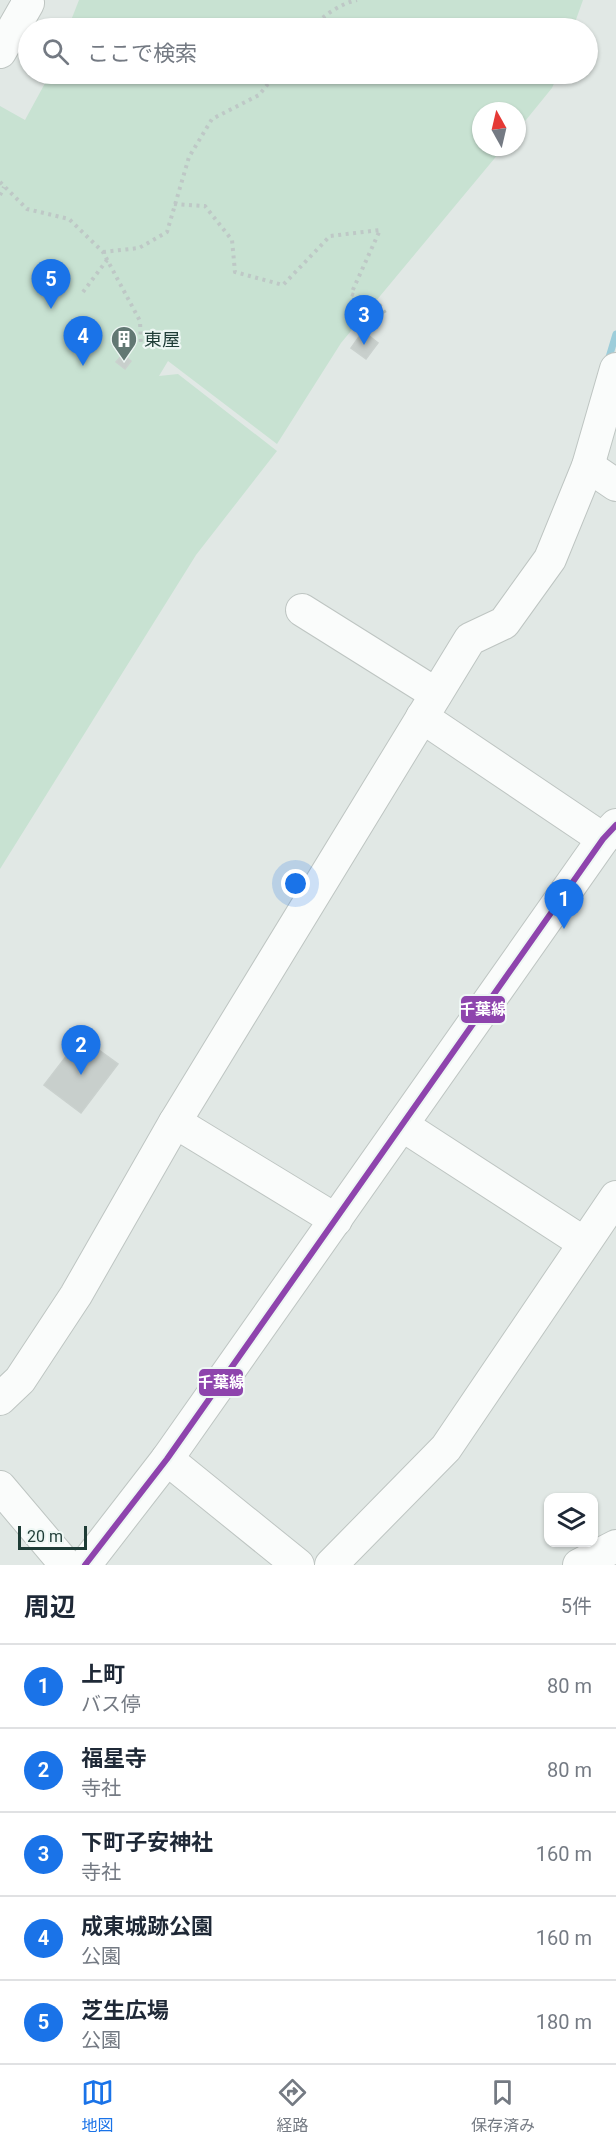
<!DOCTYPE html>
<html lang="ja">
<meta charset="utf-8">
<style>
:root{--surface:#fff;--page:#f2f2f3;--text:#1f2937;--muted:#747a83;--line:#e0e1e3;--accent:#1a73e8}
body{margin:0;font-family:Roboto,"Noto Sans JP",sans-serif;background:var(--page);color:var(--text)}
.controls{position:absolute;right:18px;bottom:18px;display:grid;overflow:hidden;border-radius:12px;box-shadow:0 2px 4px #0004}
.controls button{width:54px;height:54px;display:grid;place-items:center;padding:0;border:0;border-bottom:2px solid var(--line);background:var(--surface);color:var(--text);font:30px sans-serif}
.compass{position:absolute;left:472px;top:102px;width:54px;height:54px;border-radius:50%;background:var(--surface);box-shadow:0 2px 4px #0004;rotate:352deg}
.scale{position:absolute;left:18px;bottom:15px;width:69px;box-sizing:border-box;padding-left:6px;border:3px solid #1e3c36;border-top:0;font-size:16px;line-height:21px;white-space:nowrap;color:#1e3c36;-webkit-text-stroke:4px #eef7f4;paint-order:stroke}
.you{position:absolute;left:296px;top:884px;width:21px;height:21px;margin:-15px;border:4px solid #fff;border-radius:50%;background:#1a73e8;box-shadow:0 0 0 9px #1a73e833}
.badge{display:grid;place-items:center;width:39px;height:39px;border-radius:50%;background:var(--accent);color:#fff;font-size:20px;font-weight:700}
.pin{position:absolute;translate:-50% -50px;filter:drop-shadow(0 2px 3px #0008)}
.pin::after{content:'';position:absolute;top:32px;width:21px;height:18px;background:inherit;clip-path:polygon(0 0,100% 0,50% 100%)}
.list{margin:0;padding:0;list-style:none}
h2{display:flex;justify-content:space-between;align-items:center;height:78px;margin:0;padding:0 24px;font-size:26px}
h2 small{font-size:20px;font-weight:400;color:var(--muted)}
.list li{display:grid;grid-template-columns:39px 1fr auto;gap:18px;align-items:center;box-sizing:border-box;height:84px;padding:0 24px;border-top:2px solid var(--line)}
.list b{display:block;font-size:22px;white-space:nowrap}
.list p{margin:0;font-size:20px;white-space:nowrap;color:var(--muted)}
.list em{font-size:20px;font-style:normal;color:var(--muted)}
.icon{flex:none;width:33px;height:33px;fill:none;stroke:currentColor;stroke-width:2;stroke-linecap:round;stroke-linejoin:round}
.map{position:relative;flex:none;width:616px;height:1565px;overflow:hidden}
.search{position:absolute;background:var(--surface);box-shadow:0 2px 4px #0004;left:18px;right:18px;top:18px;height:66px;display:flex;align-items:center;gap:15px;box-sizing:border-box;padding:0 21px;border-radius:33px;color:var(--muted);font-size:22px}
.sheet{height:498px;background:var(--surface)}
nav{display:flex;justify-content:space-around;align-items:center;box-sizing:border-box;height:84px;border-top:2px solid var(--line);background:var(--surface);font-size:16px;color:var(--muted)}
nav a{display:grid;justify-items:center;gap:3px}
nav .on{color:var(--accent)}
.map>svg:first-child{display:block}
</style>
<div class="map">
<svg width="616" height="1565" viewBox="0 0 616 1565">
<rect width="100%" height="100%" fill="#e1e8e5"/>
<g fill="#c8e2d2">
<path d="M79,0H583L573,28H68Z"/>
<path d="M50,74H558L552,88L517,131V111H481V147H504L341,343L277,444L168,361L159,376L178,374L277,451L196,555L0,869V106L25,120Z"/>
</g>
<g fill="none" stroke-linecap="round" stroke-linejoin="round">
<path stroke="#9dcdda" stroke-width="7" d="M607,364L616,334"/>
</g>
<g fill="#c8cfcc" stroke="#cad1ce" stroke-width="1.5">
<path d="M363,331L378,343L366,359L351,348Z"/>
<path d="M123,354L131,361L125,369L116,362Z"/>
<path d="M81,1037L118,1064L81,1113L44,1085Z"/>
</g>
<g fill="none" stroke-linecap="round" stroke-linejoin="round">
<g stroke="#bec5c2" stroke-width="34">
<g id="minor">
<path d="M0,52L28,3L27,0"/>
<path d="M588,466L616,485"/>
<path d="M302,610L436,694"/>
<path d="M422,717L603,839"/>
<path d="M175,1122L336,1220"/>
<path d="M402,1125L584,1243"/>
<path d="M0,1399L20,1380L76,1295L175,1122L470,639L504,623L550,559L588,466L616,369"/>
<path d="M167,1459L298,1565"/>
<path d="M0,1487L66,1565"/>
<path d="M85,1565L167,1459L603,839L616,825"/>
<path d="M331,1565L446,1448L616,1197"/>
<path d="M579,1565L616,1546"/>
</g>
</g>
<g stroke="#bec8c6" stroke-width="4" stroke-dasharray="3 4.5" stroke-linecap="butt">
<path d="M312,28C322,16 342,3 357,0"/>
<path d="M0,182L27,209L69,219L103,252L140,321L141,346"/>
<path d="M0,195L4,187"/>
<path d="M174,204L205,206L232,240L235,272L283,285L330,236L380,230L351,294L379,304L385,313"/>
<path d="M103,252L139,248L167,232L189,157L212,119L259,95L276,74"/>
<path d="M83,292L107,260"/>
</g>
<use href="#minor" stroke="#fafcfb" stroke-width="32"/>
<g stroke="#eef7f4" stroke-width="10">
<path id="bus-1" d="M85,1565L167,1459L603,839L616,825"/>
</g>
<use href="#bus-1" stroke="#8e44ad" stroke-width="6"/>
</g>
<defs>
<g id="building-pin" transform="scale(1.35)"><path d="M0 17L-7.5 6A9.5 9.5 0 1 1 7.5 6Z" fill="#627873" stroke="#eef7f4"/><path d="M-4-6H4V6H1V3H-1V6H-4ZM-2.5-4.3h1.7v1.8h-1.7ZM.8-4.3h1.7v1.8H.8ZM-2.5-1h1.7V.8h-1.7ZM.8-1h1.7V.8H.8Z" fill="#fff"/></g>
</defs>
<g fill-rule="evenodd">
<use href="#building-pin" x="124" y="339"/>
</g>
<g text-anchor="middle" dominant-baseline="central" stroke-width="4.5" stroke-linejoin="round" paint-order="stroke">
<g font-size="18" fill="#1e3c36" stroke="#eef7f4" text-anchor="start">
<text x="144" y="339">東屋</text>
</g>
</g>
<g stroke="#eef7f4" stroke-width="2">
<rect x="460" y="995" width="46" height="29" rx="6" fill="#8e44ad"/>
<rect x="198" y="1368" width="46" height="29" rx="6" fill="#8e44ad"/>
</g>
<g font-size="16" text-anchor="middle" font-weight="bold" fill="#fff">
<text x="483" y="1015">千葉線</text>
<text x="221" y="1388">千葉線</text>
</g>
</svg>
<div class="controls">
<button><svg class="icon" aria-label="layers" viewBox="0 0 24 24"><path d="M12 4l9 5-9 5-9-5zM3 14l9 5 9-5"/></svg></button>
</div>
<svg class="compass" viewBox="-18 -18 36 36"><path d="M0-13l5 13h-10z" fill="#e53935"/><path d="M0 13l5-13h-10z" fill="#747a83"/></svg>
<div class="scale">20 m</div>
<div class="you"></div>
<div class="pin badge" style="left:564px;top:929px">1</div>
<div class="pin badge" style="left:81px;top:1075px">2</div>
<div class="pin badge" style="left:364px;top:345px">3</div>
<div class="pin badge" style="left:83px;top:366px">4</div>
<div class="pin badge" style="left:51px;top:309px">5</div>
<div class="search"><svg class="icon" aria-label="search" viewBox="0 0 24 24"><circle cx="10" cy="10" r="6"/><path d="M15 15l6 6"/></svg>ここで検索</div>
</div>
<section class="sheet">
<h2>周辺<small>5件</small></h2>
<ul class="list">
<li><span class="badge">1</span><div><b>上町</b><p>バス停</p></div><em>80 m</em></li>
<li><span class="badge">2</span><div><b>福星寺</b><p>寺社</p></div><em>80 m</em></li>
<li><span class="badge">3</span><div><b>下町子安神社</b><p>寺社</p></div><em>160 m</em></li>
<li><span class="badge">4</span><div><b>成東城跡公園</b><p>公園</p></div><em>160 m</em></li>
<li><span class="badge">5</span><div><b>芝生広場</b><p>公園</p></div><em>180 m</em></li>
</ul>
</section>
<nav>
<a class="on"><svg class="icon" aria-label="map" viewBox="0 0 24 24"><path d="M3 6l6-2 6 2 6-2v14l-6 2-6-2-6 2zM9 4v14M15 6v14"/></svg>地図</a>
<a><svg class="icon" aria-label="directions" viewBox="0 0 24 24"><path d="M12 3l9 9-9 9-9-9zM9 14v-3h6M13 9l2 2-2 2"/></svg>経路</a>
<a><svg class="icon" aria-label="saved" viewBox="0 0 24 24"><path d="M7 4h10v16l-5-4-5 4z"/></svg>保存済み</a>
</nav>
